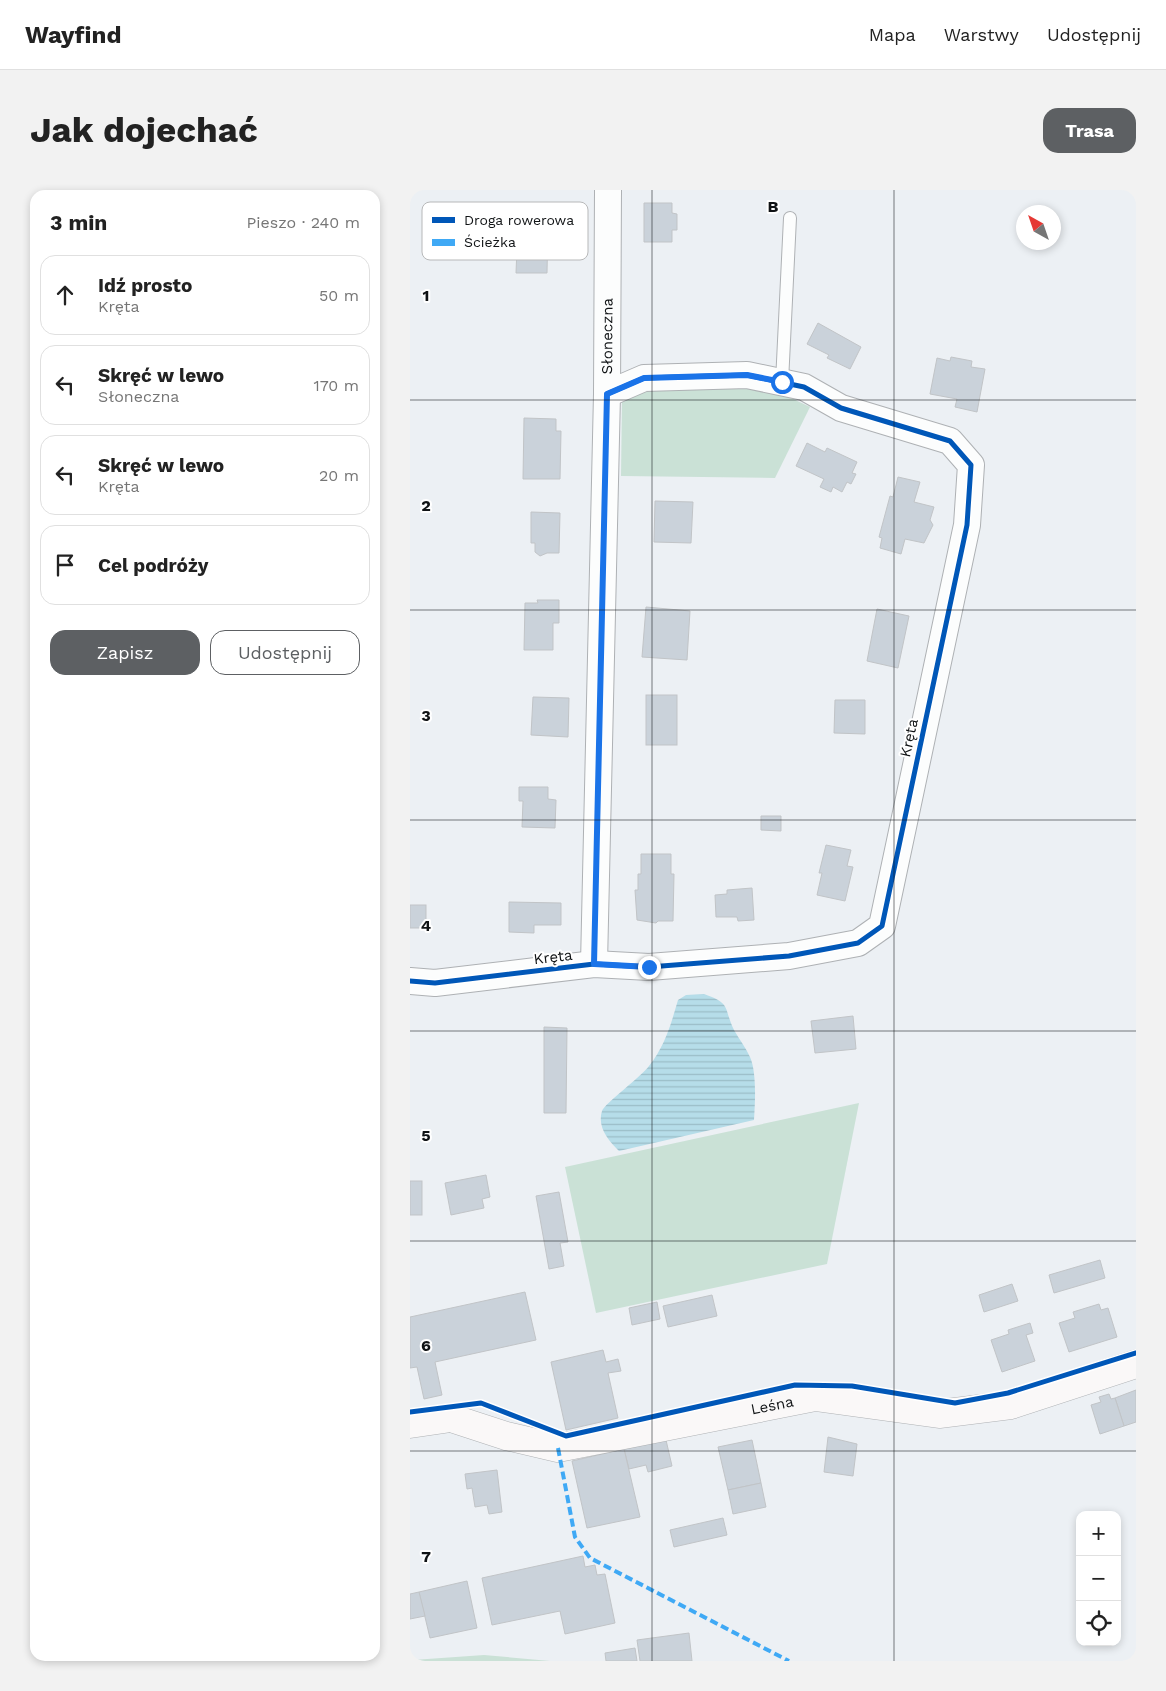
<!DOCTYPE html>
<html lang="pl">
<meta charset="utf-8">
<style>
:root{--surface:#fff;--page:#f2f2f2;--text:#222;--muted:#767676;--line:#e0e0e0;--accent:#5d6063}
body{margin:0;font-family:"Work Sans",sans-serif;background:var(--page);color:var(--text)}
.controls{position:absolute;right:15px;bottom:15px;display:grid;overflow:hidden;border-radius:10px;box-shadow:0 2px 8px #0003}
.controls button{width:45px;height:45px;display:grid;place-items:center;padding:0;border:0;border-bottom:1px solid var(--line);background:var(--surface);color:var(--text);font:25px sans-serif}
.compass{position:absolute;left:606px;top:15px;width:45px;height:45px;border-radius:50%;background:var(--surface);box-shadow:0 2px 8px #0003;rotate:320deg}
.stop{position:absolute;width:15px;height:15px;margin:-11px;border:4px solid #1a73e8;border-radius:50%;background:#fff}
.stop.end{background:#1a73e8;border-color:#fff;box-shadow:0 1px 5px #0008}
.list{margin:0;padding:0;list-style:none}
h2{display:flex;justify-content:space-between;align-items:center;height:65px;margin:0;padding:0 20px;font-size:21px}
h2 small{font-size:16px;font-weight:400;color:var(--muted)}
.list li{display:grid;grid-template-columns:32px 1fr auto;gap:15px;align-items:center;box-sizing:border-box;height:80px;margin:0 10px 10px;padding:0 10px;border:1px solid var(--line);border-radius:15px}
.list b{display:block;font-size:19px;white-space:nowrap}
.list p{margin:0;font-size:16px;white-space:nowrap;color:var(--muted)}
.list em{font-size:16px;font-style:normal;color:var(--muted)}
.actions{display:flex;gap:10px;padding:15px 20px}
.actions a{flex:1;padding:11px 0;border:1px solid var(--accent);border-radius:15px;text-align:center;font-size:18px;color:var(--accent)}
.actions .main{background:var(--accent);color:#fff}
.icon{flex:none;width:28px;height:28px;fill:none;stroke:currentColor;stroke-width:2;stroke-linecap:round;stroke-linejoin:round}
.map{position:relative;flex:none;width:726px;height:1471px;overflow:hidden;border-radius:15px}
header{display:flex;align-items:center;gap:30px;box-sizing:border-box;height:70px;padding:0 25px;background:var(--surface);border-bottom:1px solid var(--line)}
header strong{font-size:24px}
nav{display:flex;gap:28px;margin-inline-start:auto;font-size:18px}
.intro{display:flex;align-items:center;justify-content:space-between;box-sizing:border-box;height:120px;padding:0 30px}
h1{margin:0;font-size:35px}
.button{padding:12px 22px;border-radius:15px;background:var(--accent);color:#fff;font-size:18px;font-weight:700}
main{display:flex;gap:30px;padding:0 30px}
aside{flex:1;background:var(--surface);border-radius:15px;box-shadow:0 2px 8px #0003}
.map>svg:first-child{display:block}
</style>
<header>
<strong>Wayfind</strong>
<nav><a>Mapa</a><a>Warstwy</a><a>Udostępnij</a></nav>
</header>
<div class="intro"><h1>Jak dojechać</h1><a class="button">Trasa</a></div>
<main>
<aside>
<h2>3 min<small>Pieszo · 240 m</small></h2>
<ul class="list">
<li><svg class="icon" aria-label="ahead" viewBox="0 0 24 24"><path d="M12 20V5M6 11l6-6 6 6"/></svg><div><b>Idź prosto</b><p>Kręta</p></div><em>50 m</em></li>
<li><svg class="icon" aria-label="left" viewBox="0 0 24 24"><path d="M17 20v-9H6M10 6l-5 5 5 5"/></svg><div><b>Skręć w lewo</b><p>Słoneczna</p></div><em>170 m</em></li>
<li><svg class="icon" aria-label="left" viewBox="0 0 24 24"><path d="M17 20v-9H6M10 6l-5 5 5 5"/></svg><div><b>Skręć w lewo</b><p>Kręta</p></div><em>20 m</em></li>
<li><svg class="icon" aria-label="arrive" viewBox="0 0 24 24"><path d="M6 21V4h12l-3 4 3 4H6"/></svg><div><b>Cel podróży</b></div></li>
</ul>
<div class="actions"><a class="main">Zapisz</a><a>Udostępnij</a></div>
</aside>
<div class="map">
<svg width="726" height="1471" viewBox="0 0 726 1471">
<defs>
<pattern id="water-rules" width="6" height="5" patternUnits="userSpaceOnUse" patternTransform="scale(1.25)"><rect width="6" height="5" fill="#b6dde9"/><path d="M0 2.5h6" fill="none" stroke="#9bbdc7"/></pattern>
</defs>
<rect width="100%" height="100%" fill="#ecf0f4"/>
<g fill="#cae1d6">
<path d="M229,196L358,197L400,217L365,288L211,286L212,211Z"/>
<path d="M449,913L417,1074L186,1123L155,977Z"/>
<path d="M74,1465L140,1471H0L3,1470Z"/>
</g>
<path fill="url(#water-rules)" d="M294,804C322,814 313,817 324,840C329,849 336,858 340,867C347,883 345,913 344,930L209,961C198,950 187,937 192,921C195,913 231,887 239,876C255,856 261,834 268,810L276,805Z"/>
<g fill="#cad2da" stroke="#c1c4c7">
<path d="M234,13H262V23L267,24V40H262V52H234Z"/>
<path d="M91,34H138L137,83H106L107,58L90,57Z"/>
<path d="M408,133L451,157L440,179L417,168L419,165L397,154Z"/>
<path d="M541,167L562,171L561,177L575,179L567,222L545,217L547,209L520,204L527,168L540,171Z"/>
<path d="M114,228L146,229V241H151L150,289H113Z"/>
<path d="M397,253L415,262L417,258L447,272L442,283L446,284L441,294L437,292L432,302L423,297L421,302L410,297L414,289L386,276Z"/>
<path d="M488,287L510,292L504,312L524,317L520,330L523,335L514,353L495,349L491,364L470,358L472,348L469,347L480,306L483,307Z"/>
<path d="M245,311L283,312L281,353L244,352Z"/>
<path d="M121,322L150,323L149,363H137L130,366L125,362V353H121Z"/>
<path d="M127,410H149V433H143V460H114L115,413H128Z"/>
<path d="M236,417L280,421L277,470L232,467Z"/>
<path d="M467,419L499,426L488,478L457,471Z"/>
<rect x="236" y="505" width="31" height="50"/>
<path d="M123,507L159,508L158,547L121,545Z"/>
<path d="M425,510H455V544L424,543Z"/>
<path d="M109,597H138V609L146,610L145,638L112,637L113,611H109Z"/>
<path d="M351,626H371V641L351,640Z"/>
<path d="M416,655L441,660L437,676L443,677L435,711L407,705L412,683H409Z"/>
<path d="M231,664H261V684H264L263,731H248L246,733L227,730L225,700H228V684H231Z"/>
<path d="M342,698L344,730L328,731L327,727H306L305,705L317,704V700Z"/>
<path d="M99,712L151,713V735H124V743L99,742Z"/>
<rect x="0" y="715" width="16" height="23"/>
<path d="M443,826L446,859L405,863L401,831Z"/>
<path d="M134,837L157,838L156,923H134Z"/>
<path d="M76,985L80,1007L72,1009L74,1018L41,1025L35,993Z"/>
<rect x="0" y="991" width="12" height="34"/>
<path d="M149,1002L158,1052L150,1053L154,1076L139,1079L126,1006Z"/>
<path d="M690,1070L695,1088L644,1103L639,1085Z"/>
<path d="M602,1094L608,1111L574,1122L569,1105Z"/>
<path d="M115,1102L126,1150L25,1172L32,1205L14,1209L7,1177L0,1178V1127Z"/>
<path d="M302,1105L307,1126L258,1137L253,1116Z"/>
<path d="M247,1112L250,1129L222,1135L219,1118Z"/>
<path d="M689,1114L691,1120L698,1118L707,1147L659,1162L649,1133L665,1128L663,1122Z"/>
<path d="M620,1133L623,1143L616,1145L625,1171L592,1182L581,1150L599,1144L598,1140Z"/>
<path d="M193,1160L196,1172L208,1169L211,1181L198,1183L208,1228L156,1240L141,1172Z"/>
<path d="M726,1200V1232L714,1236L705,1208Z"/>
<path d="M699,1204L701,1209L705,1208L714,1236L690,1244L681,1215L691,1212L689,1207Z"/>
<path d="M418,1247L447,1254L443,1286L414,1282Z"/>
<path d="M256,1250L262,1276L238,1282L236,1275L219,1279L214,1259Z"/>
<path d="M342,1250L351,1293L318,1300L308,1257Z"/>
<path d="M214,1259L230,1327L177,1338L162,1271Z"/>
<path d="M87,1280L92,1322L79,1324L77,1315L65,1317L62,1298L57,1299L55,1284Z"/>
<path d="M351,1293L356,1317L323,1324L318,1300Z"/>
<path d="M313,1328L317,1345L264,1357L260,1340Z"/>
<path d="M173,1366L175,1377L185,1375L187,1385L195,1384L205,1433L155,1444L150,1421L82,1435L72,1388Z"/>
<path d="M57,1391L67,1438L20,1448L9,1402Z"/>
<path d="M9,1402L15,1426L0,1429V1404Z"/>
<path d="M279,1443L282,1471H230L227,1450Z"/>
<path d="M225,1458L227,1471H196L195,1463Z"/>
</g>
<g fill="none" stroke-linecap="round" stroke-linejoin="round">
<g stroke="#aeb1b4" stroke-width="14">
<path id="lane" d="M372,192L380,28"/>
</g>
<g stroke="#aeb1b4" stroke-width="28">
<g id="street">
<path id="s1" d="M184,774L197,204L198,0"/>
<path d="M0,791L25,793L184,774L239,777L379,766L448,753L472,736L557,335L561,275L540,251L431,218L394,197L337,185L234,188L197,204"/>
</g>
</g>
<g stroke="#aeb1b4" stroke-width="29">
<g id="secondary">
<path id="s2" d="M0,1234L41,1228L96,1246L148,1258L405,1207L529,1224L601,1215L726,1174"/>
</g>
</g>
<use href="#lane" stroke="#fcfdfd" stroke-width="12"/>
<use href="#street" stroke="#fcfdfd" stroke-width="26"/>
<use href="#secondary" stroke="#faf8f8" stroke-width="28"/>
<path stroke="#3fa9f5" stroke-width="4" stroke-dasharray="8 4" stroke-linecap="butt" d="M148,1258L165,1347L180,1368L379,1471"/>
<g stroke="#fff" stroke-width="8">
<g id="cycleway">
<path d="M0,791L25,793L184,774L239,777L379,766L448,753L472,736L557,335L561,275L540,251L431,218L394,197L337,185L234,188L197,204"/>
<path d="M0,1222L71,1213L156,1246L385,1195L442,1196L545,1213L598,1203L726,1163"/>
</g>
</g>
<use href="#cycleway" stroke="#0057b8" stroke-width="5"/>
</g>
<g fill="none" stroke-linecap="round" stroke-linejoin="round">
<path stroke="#1a73e8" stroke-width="6" d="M239,777L184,774L197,204L234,188L337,185L372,192"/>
</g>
<path fill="none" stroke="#101315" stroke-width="1" stroke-opacity="0.55" d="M242,0V1471M484,0V1471M0,210H726M0,420H726M0,630H726M0,841H726M0,1051H726M0,1261H726"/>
<g text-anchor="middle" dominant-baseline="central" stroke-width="4" stroke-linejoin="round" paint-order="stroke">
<g font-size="15" fill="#101315" stroke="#fff">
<text stroke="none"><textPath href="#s1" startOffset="628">Słoneczna</textPath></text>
<text transform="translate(499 548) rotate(-78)">Kręta</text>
<text transform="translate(143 767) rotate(-7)">Kręta</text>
<text stroke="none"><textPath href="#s2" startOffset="371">Leśna</textPath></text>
</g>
</g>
<rect x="12" y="12" width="166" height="58" rx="8" fill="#fff" stroke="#b7b8b9" stroke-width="1"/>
<rect x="22" y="27" width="23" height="6" fill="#0057b8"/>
<rect x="22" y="49" width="23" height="7" fill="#3fa9f5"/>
<g font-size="14" fill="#101315">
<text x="54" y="35">Droga rowerowa</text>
<text x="54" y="57">Ścieżka</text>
</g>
<g font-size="16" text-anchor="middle" font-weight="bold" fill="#101315" stroke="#fff" stroke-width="4" stroke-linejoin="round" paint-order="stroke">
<text x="363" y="22">B</text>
<text x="16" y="111">1</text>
<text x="16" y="321">2</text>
<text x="16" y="531">3</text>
<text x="16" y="741">4</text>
<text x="16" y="951">5</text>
<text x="16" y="1161">6</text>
<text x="16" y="1372">7</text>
</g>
</svg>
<div class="controls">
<button>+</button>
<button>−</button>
<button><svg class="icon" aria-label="locate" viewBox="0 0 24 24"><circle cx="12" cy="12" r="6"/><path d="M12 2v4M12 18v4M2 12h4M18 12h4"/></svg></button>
</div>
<svg class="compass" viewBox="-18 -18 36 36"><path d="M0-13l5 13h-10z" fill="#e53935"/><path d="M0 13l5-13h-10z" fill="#767676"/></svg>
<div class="stop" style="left:372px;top:192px"></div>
<div class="stop end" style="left:239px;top:777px"></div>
</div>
</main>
